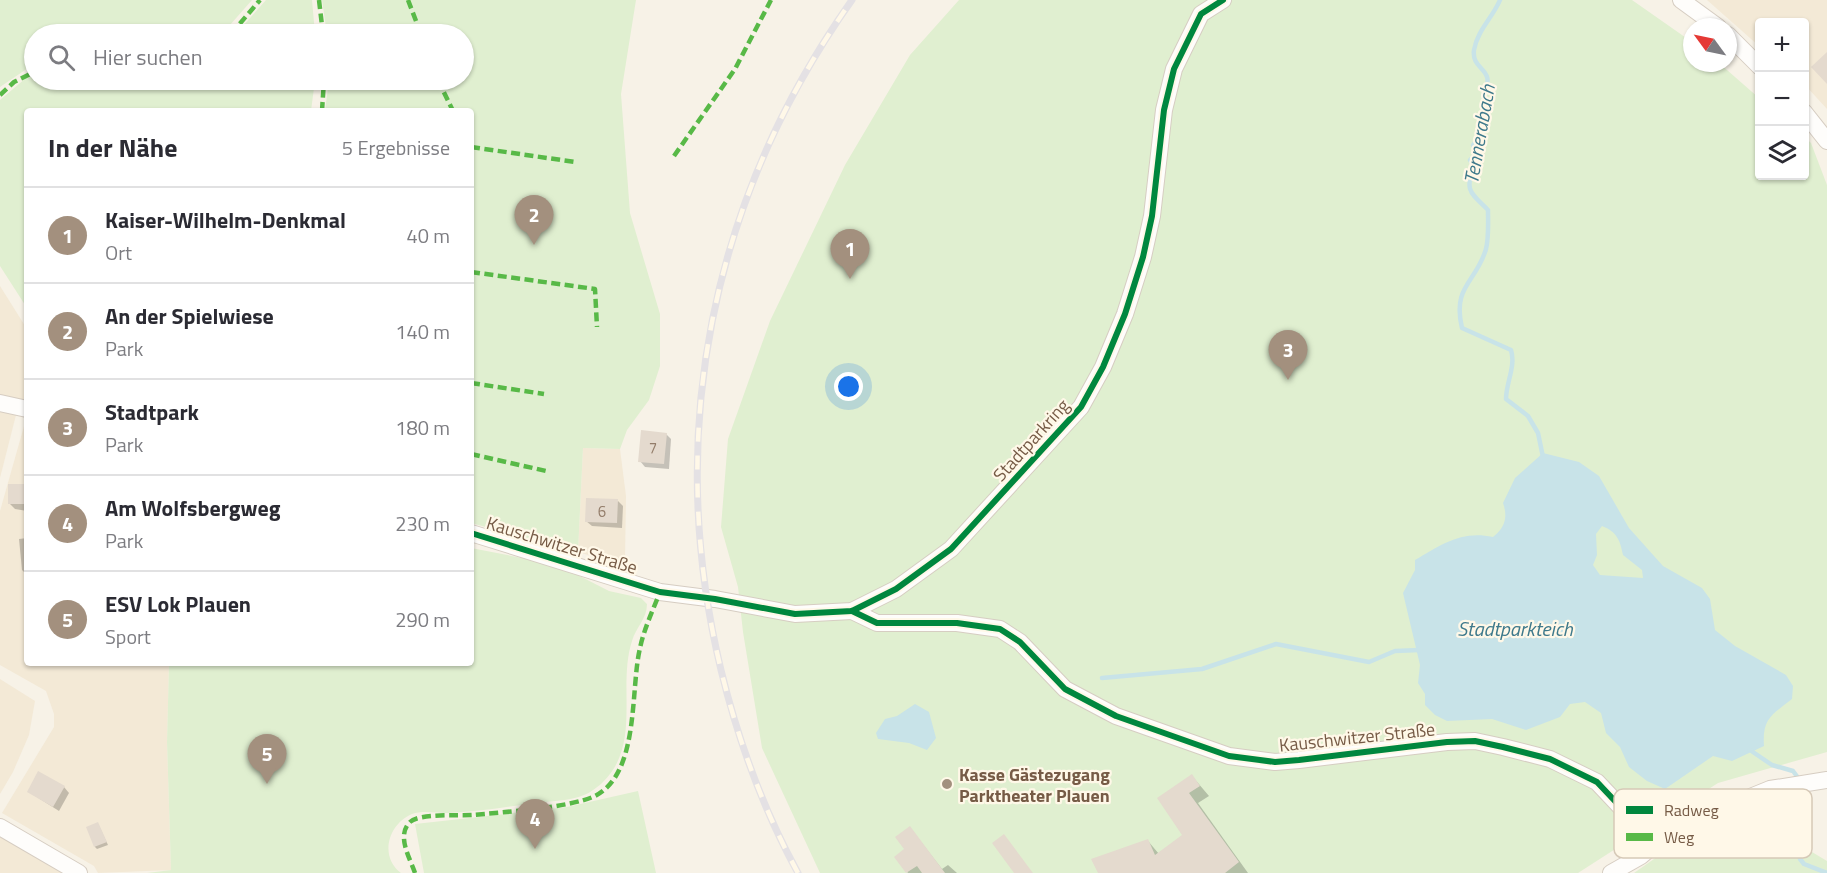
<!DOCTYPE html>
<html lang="de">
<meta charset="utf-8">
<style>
:root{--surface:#fff;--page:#f2f2f3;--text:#2b2b33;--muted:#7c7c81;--line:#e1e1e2;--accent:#a3907e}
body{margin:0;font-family:"Titillium Web",sans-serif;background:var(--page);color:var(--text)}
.controls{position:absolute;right:18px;top:18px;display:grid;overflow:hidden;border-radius:6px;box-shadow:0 2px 4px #0004}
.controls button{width:54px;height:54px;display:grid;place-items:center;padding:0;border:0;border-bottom:2px solid var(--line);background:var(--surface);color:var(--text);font:30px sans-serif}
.compass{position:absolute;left:1683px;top:18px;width:54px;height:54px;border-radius:50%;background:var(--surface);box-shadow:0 2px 4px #0004;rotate:303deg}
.you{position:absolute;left:849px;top:387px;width:21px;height:21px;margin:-15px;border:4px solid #fff;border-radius:50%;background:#1a73e8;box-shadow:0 0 0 9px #1a73e833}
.badge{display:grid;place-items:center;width:39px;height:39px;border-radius:50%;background:var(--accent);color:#fff;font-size:20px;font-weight:700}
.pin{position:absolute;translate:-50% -50px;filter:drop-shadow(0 2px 3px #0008)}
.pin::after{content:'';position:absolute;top:32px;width:21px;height:18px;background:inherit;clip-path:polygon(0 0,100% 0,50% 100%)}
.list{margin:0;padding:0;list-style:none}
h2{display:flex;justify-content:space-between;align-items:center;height:78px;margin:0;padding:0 24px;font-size:26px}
h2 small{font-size:20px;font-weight:400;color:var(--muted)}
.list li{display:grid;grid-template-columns:39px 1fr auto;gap:18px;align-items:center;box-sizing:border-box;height:96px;padding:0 24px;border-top:2px solid var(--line)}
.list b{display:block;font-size:22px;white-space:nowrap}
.list p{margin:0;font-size:20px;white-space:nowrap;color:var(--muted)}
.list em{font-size:20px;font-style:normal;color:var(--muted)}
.icon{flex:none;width:33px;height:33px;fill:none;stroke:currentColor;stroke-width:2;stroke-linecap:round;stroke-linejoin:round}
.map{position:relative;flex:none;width:1827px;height:873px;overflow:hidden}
.search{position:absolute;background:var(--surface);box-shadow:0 2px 4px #0004;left:24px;top:24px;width:450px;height:66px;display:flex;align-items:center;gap:15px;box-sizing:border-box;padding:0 21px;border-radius:33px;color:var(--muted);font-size:22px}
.panel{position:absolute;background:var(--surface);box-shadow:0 2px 4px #0004;left:24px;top:108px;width:450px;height:558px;border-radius:6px}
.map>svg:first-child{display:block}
</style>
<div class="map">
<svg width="1827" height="873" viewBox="0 0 1827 873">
<rect width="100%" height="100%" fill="#f7f2e7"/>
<g fill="#f3e9d6">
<path d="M1707,0H1827V109L1805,85L1804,22H1760L1759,46Z"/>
<path d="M0,286L27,329V404L0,397Z"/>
<path d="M0,411L16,415L0,478Z"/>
<path d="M26,419L27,663H169L167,742L171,870L98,873L94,866L2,813L54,727V714L46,691L0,665V511Z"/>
<path d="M583,448L620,449L626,496L625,561L615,563L578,552Z"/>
<path d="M0,679L35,701L29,735L13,772L0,794Z"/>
<path d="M0,837L64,870L69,873H0Z"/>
</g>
<g fill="#e0efd0">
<path d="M0,0H252L222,34H34V64L0,87Z"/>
<path d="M266,0H312L315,34H236Z"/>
<path d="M322,0H636L621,94L630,213L660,314V366L649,400L627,430L620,449L583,448L578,552L471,523V111H325L329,80H464V34H327Z"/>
<path d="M959,0H1632L1692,42V63H1719L1759,98L1760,176H1804L1805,137L1811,143L1827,185V752L1718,783L1578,873H820L762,748L743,632L738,587L721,527L728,439L770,321L845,165L910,55Z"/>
<path d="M34,75V80H315L311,111H27V308L0,266V100L26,78Z"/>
<path d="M471,548L558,565L609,591L641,598L647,604C647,619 636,627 632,641C617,687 642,744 603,782C599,786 590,793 584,795C570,801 550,801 535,803C506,807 477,812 448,813C437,813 422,810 412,814C388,824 379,857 401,873H147L171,870L167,742L169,663H471Z"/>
<path d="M638,791L656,873H424L415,824L567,807Z"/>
<path d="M1810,793L1787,837L1827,861V873H1634L1711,819L1771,796Z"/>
</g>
<g fill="#c8e3e8" fill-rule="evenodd">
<path d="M1543,453L1579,462L1599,476L1629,528L1663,566L1702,588L1710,599L1715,630L1735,646L1786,675L1793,686L1792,699C1772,715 1762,718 1764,746L1732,761L1713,756L1665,789L1647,781L1629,767L1620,747L1606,733L1601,713L1585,702L1570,704L1560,717L1526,730L1492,719L1447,721L1435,715L1425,705V694L1418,683L1420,665L1403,593L1415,570V560C1442,544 1462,530 1493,537C1505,528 1508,517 1503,503L1515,478ZM1602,526C1617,532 1620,540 1623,555L1642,570L1643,578L1600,575L1593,565L1597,555L1596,534Z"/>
<path d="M915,704L929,712L936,738L927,750L909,743L878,739L876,733L885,719L897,716Z"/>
</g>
<g fill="#0003">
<path d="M666,434L671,439L669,469L645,467L640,461Z"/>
<path d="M27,486V511L15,509L10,504Z"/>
<path d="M618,501L623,506L622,528L592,526L586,521Z"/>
<path d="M27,538V575L22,570L19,539Z"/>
<path d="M1192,776L1209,796L1198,803L1248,873H1100L1148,841L1159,854L1184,836L1159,798Z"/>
<path d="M64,787L69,793L59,811L29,792Z"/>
<path d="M98,824L108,845L97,849L95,847Z"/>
<path d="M910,828L942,869L948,865L957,873H908L896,857L906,850Z"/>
</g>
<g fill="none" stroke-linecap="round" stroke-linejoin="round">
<g stroke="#c8e3e8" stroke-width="4.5">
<path d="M1500,0C1493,17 1477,31 1474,50C1471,72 1498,67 1483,95C1487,108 1478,116 1482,133L1473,145L1476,154L1470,160L1474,166C1464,191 1471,193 1488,210C1488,223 1489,237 1486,249C1476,283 1452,286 1462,328L1511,350C1516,366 1506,383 1506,399L1528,416L1538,433L1543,457"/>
<path d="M1102,678L1202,669L1276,644L1369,662L1395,651L1420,650"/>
<path d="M1750,750L1772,765L1793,771L1799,779"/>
<path d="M1800,798L1795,817L1800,859L1804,864L1827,873"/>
</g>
</g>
<g fill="#e4dace">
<path d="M1827,52V84L1811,67Z"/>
<path d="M641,430L667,433L664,464L638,462Z"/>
<rect x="8" y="484" width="19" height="20"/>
<path d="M586,498L618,499L617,523L585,522Z"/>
<path d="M38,771L65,786L53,807L27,792Z"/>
<path d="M1192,774L1200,786L1189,793L1239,862L1225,873H1098L1091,859L1148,839L1155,855L1182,835L1157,798Z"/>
<path d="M98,822L107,842L94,847L86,827Z"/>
<path d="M910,826L945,873H922L917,866L906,873L894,857L904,849L895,837Z"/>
<path d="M1004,834L1033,873H1014L992,843Z"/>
</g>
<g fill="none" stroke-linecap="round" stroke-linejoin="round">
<g stroke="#d6cdc2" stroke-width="18">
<g id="street">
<path d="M1681,0L1718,27"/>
<path d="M1728,35L1760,67"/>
<path d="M1804,112L1827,141"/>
<path d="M0,403L27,409"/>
<path d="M471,533L660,592L715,599L795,614L852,611L896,589L951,549L1081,407L1103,367L1125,314L1143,257L1152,216L1164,110L1174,69L1201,14L1223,0"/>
<path d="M852,611L877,623H957L1000,629L1020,642L1065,689L1116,716L1229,756L1275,762L1299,760L1447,742L1475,741L1503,747L1550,759L1597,782L1630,817L1662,838"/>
<path d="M0,827L79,873"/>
<path d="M1611,873L1641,856L1662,838L1716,811L1770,789L1827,780"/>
</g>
</g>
<use href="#street" stroke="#fefdfb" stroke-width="16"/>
<g stroke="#e4e1e4" stroke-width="7">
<path id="rail" d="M798,873C763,809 738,740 721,670C664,433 711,199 852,0"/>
</g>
<use href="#rail" stroke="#fff8e8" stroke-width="4.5" stroke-dasharray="14" stroke-linecap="butt"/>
<g stroke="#58b947" stroke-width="4.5" stroke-dasharray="9 4.5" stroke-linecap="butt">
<path d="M319,0L323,34"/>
<path d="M408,0L421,34"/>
<path d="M231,34L260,0"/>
<path d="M438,80L453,111"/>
<path d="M0,95L14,82L34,72"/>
<path d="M322,111L324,80"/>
<path d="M471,147L575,162"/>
<path d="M674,156L735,69L771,0"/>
<path d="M471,272L595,289L597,327"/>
<path d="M471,383L544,394"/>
<path d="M471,454L546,471"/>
<path d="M415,873C410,858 396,836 410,822C419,813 459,816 473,815C503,812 569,808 595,796C640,773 630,690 640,648C644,629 653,610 660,592"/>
</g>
<g stroke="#fff8e8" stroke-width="10">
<g id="cycleway">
<path d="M471,533L660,592L715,599L795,614L852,611L896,589L951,549L1081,407L1103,367L1125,314L1143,257L1152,216L1164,110L1174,69L1201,14L1223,0"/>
<path d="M852,611L877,623H957L1000,629L1020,642L1065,689L1116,716L1229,756L1275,762L1299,760L1447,742L1475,741L1503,747L1550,759L1597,782L1630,817L1662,838"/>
</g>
</g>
<use href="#cycleway" stroke="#00873e" stroke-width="6"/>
</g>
<circle fill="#a3907e" stroke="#fff8e8" stroke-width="2" cx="947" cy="784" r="6"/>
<g text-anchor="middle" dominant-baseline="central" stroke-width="4.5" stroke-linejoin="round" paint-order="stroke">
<g font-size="15" fill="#937d6a">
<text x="653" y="447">7</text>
<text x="602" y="511">6</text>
</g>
<g font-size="18" fill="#765b46" stroke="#fff8e8">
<text transform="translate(1031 440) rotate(-48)">Stadtparkring</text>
<text transform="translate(562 545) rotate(17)">Kauschwitzer Straße</text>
<text transform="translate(1357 737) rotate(-6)">Kauschwitzer Straße</text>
</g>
<g font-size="18" font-weight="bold" fill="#765b46" stroke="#fff8e8" text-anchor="start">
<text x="959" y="774">Kasse Gästezugang<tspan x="959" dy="21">Parktheater Plauen</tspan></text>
</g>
<g font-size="20" font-style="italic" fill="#3e798b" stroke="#fff8e8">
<text transform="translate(1479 134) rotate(-80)">Tennerabach</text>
<text x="1515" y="628">Stadtparkteich</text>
</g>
</g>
<rect x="1614" y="789" width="198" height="69" rx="9" fill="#fff8e8" stroke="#d6c9b7" stroke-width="1.5"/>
<rect x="1626" y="806" width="27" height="8" fill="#00873e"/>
<rect x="1626" y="833" width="27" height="8" fill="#58b947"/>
<g font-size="16" fill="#765b46">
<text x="1664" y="816">Radweg</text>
<text x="1664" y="843">Weg</text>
</g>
</svg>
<div class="controls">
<button>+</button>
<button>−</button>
<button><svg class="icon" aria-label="layers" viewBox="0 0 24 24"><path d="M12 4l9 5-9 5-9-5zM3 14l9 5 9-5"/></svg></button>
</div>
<svg class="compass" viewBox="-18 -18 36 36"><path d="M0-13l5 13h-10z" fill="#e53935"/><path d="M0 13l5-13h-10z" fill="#7c7c81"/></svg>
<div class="you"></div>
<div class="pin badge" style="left:850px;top:279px">1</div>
<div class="pin badge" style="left:534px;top:245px">2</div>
<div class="pin badge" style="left:1288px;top:380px">3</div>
<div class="pin badge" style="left:535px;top:849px">4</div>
<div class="pin badge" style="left:267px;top:784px">5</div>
<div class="search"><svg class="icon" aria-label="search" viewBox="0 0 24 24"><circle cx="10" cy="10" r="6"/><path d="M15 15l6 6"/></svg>Hier suchen</div>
<section class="panel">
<h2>In der Nähe<small>5 Ergebnisse</small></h2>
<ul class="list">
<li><span class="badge">1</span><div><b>Kaiser-Wilhelm-Denkmal</b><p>Ort</p></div><em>40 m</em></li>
<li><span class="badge">2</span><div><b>An der Spielwiese</b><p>Park</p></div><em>140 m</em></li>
<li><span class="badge">3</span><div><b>Stadtpark</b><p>Park</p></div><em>180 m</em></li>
<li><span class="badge">4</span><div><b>Am Wolfsbergweg</b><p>Park</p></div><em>230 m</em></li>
<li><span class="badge">5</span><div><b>ESV Lok Plauen</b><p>Sport</p></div><em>290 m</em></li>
</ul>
</section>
</div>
